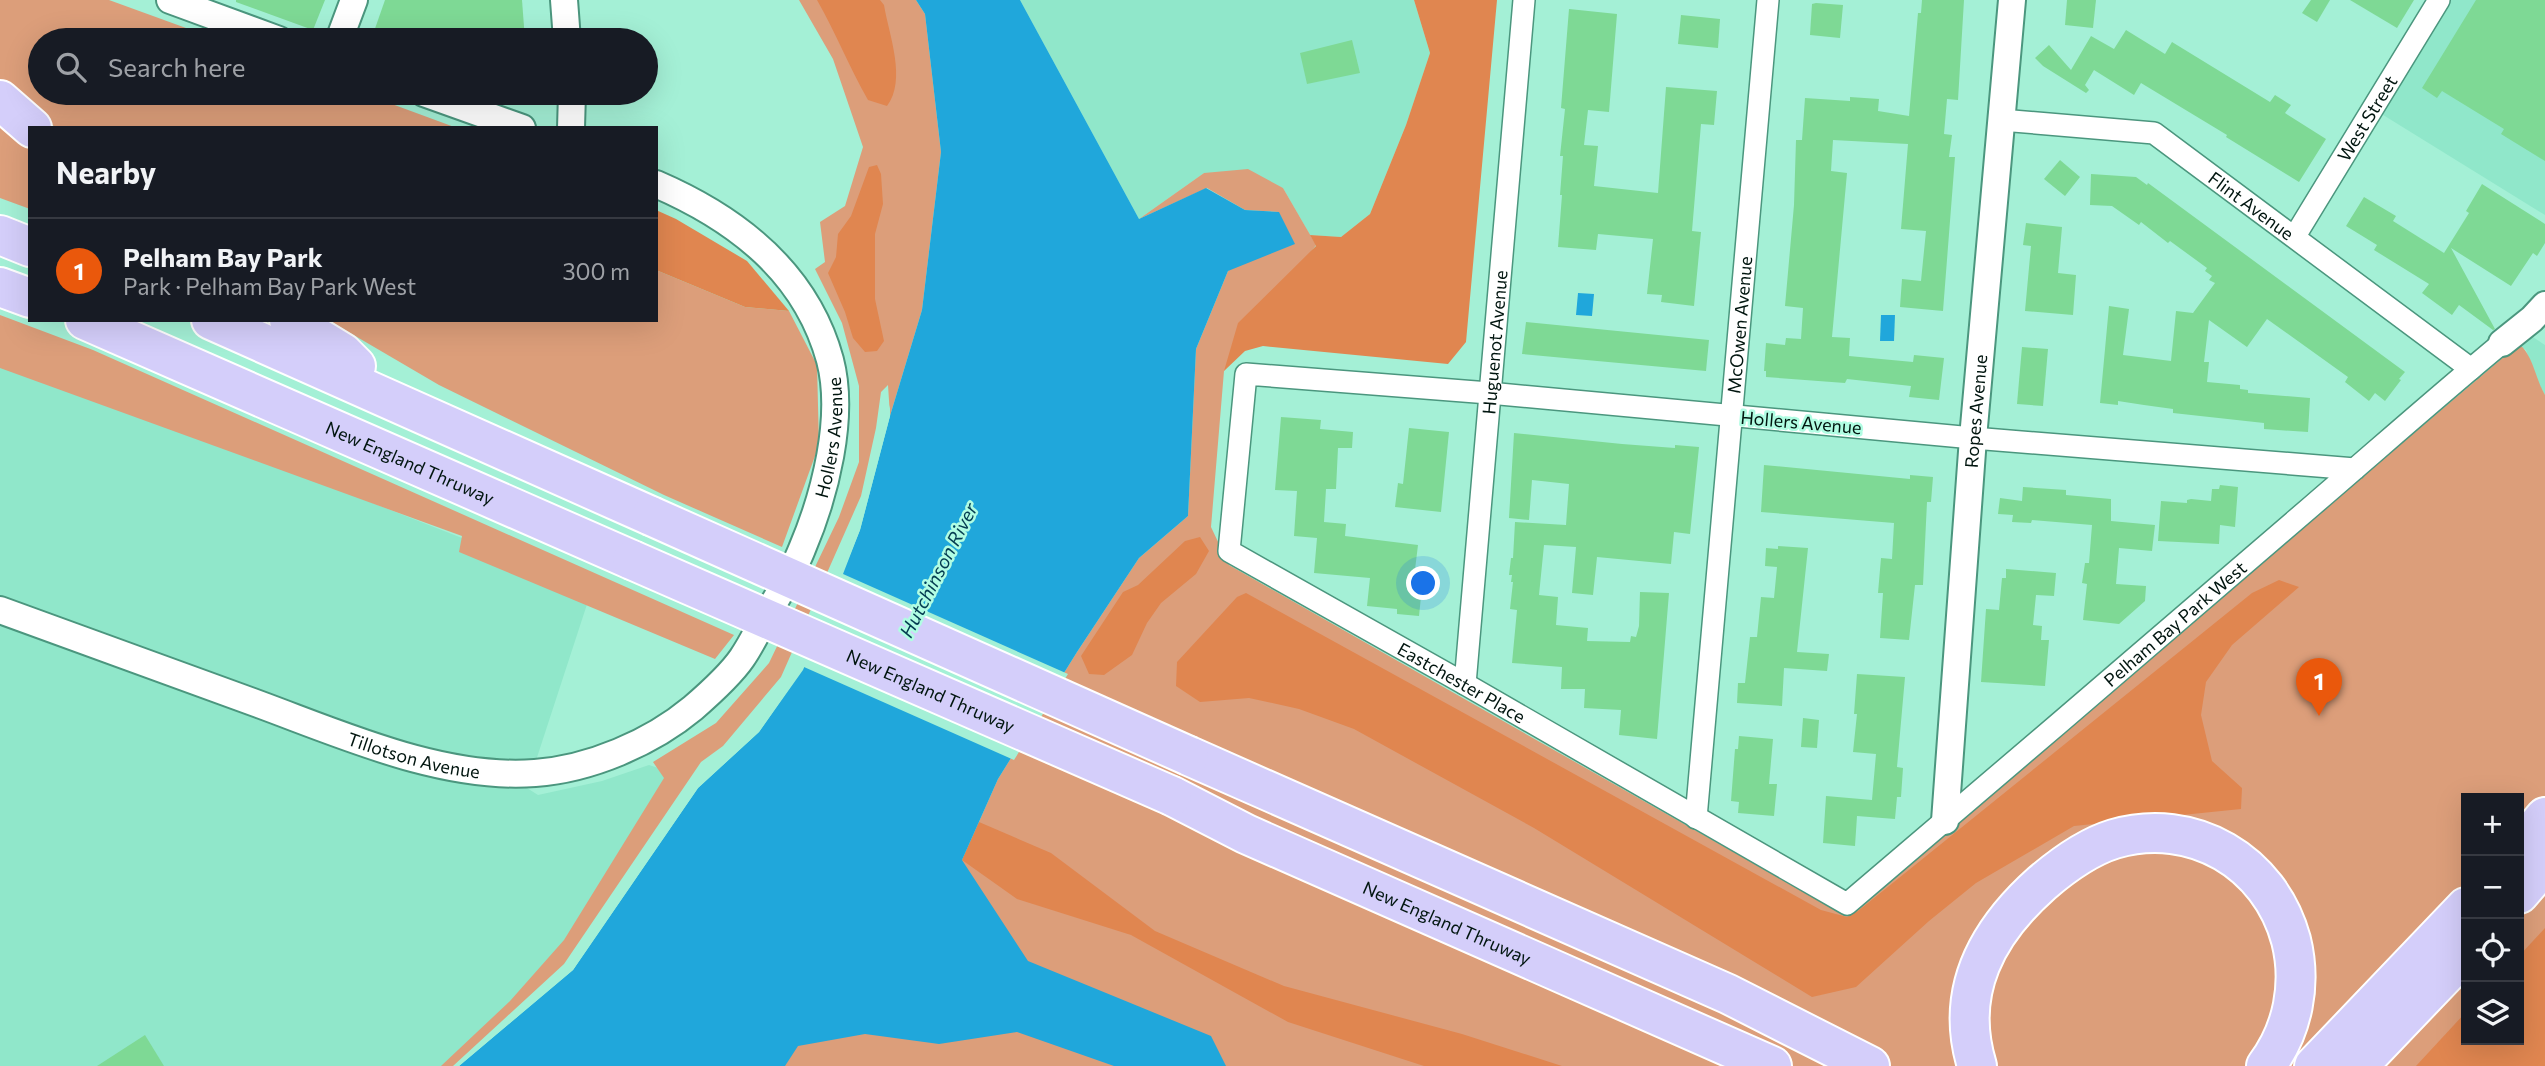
<!DOCTYPE html>
<meta charset="utf-8">
<style>
:root{--surface:#171b24;--page:#20242c;--text:#f1f3f6;--muted:#9ea1a6;--line:#363941;--accent:#ea580c}
body{margin:0;font-family:Commissioner,sans-serif;background:var(--page);color:var(--text)}
.controls{position:absolute;right:21px;bottom:21px;display:grid;overflow:hidden;border-radius:0px;box-shadow:0 7px 28px #0002}
.controls button{width:63px;height:63px;display:grid;place-items:center;padding:0;border:0;border-bottom:2px solid var(--line);background:var(--surface);color:var(--text);font:35px sans-serif}
.you{position:absolute;left:1424px;top:584px;width:24px;height:24px;margin:-18px;border:5px solid #fff;border-radius:50%;background:#1a73e8;box-shadow:0 0 0 10px #1a73e833}
.badge{display:grid;place-items:center;width:46px;height:46px;border-radius:50%;background:var(--accent);color:#fff;font-size:23px;font-weight:700}
.pin{position:absolute;translate:-50% -58px;filter:drop-shadow(0 2px 4px #0008)}
.pin::after{content:'';position:absolute;top:37px;width:24px;height:21px;background:inherit;clip-path:polygon(0 0,100% 0,50% 100%)}
.list{margin:0;padding:0;list-style:none}
h2{display:flex;justify-content:space-between;align-items:center;height:91px;margin:0;padding:0 28px;font-size:30px}
h2 small{font-size:23px;font-weight:400;color:var(--muted)}
.list li{display:grid;grid-template-columns:46px 1fr auto;gap:21px;align-items:center;box-sizing:border-box;height:105px;padding:0 28px;border-top:2px solid var(--line)}
.list b{display:block;font-size:26px;white-space:nowrap}
.list p{margin:0;font-size:23px;white-space:nowrap;color:var(--muted)}
.list em{font-size:23px;font-style:normal;color:var(--muted)}
.icon{flex:none;width:38px;height:38px;fill:none;stroke:currentColor;stroke-width:2;stroke-linecap:round;stroke-linejoin:round}
.map{position:relative;flex:none;width:2545px;height:1066px;overflow:hidden}
.search{position:absolute;background:var(--surface);box-shadow:0 7px 28px #0002;left:28px;top:28px;width:630px;height:77px;display:flex;align-items:center;gap:18px;box-sizing:border-box;padding:0 24px;border-radius:38px;color:var(--muted);font-size:26px}
.panel{position:absolute;background:var(--surface);box-shadow:0 7px 28px #0002;left:28px;top:126px;width:630px;height:196px;border-radius:0px}
.map>svg:first-child{display:block}
</style>
<div class="map">
<svg width="2545" height="1066" viewBox="0 0 2545 1066">
<rect width="100%" height="100%" fill="#a4f0d6"/>
<g fill="#90e7ca">
<path d="M1020,0H1414L1430,53L1406,125L1370,214L1341,237L1310,235L1283,188L1204,173L1139,219Z"/>
<path d="M2434,0H2545V215L2367,105Z"/>
<path d="M2545,292V325L2533,337L2545,345V395L2537,381L2526,350L2519,345L2500,361L2485,348L2536,305Z"/>
<path d="M0,357L592,589L527,788L538,795L602,781L649,765L677,774L567,948L444,1066H0Z"/>
</g>
<g fill="#dc9e7a" fill-rule="evenodd">
<path d="M0,0H109L219,40H40V93H362L457,128H56L0,79Z"/>
<path d="M799,0H916L925,14L941,152L922,310L890,416L888,385L881,392L876,428L861,496L781,677L723,746L701,762L564,964L453,1066H441L510,1001L564,940L664,778L653,762L716,723L769,663L839,517L859,462V386L842,323L815,269L825,262L820,222L845,206L863,147L833,59Z"/>
<path d="M0,119L30,146V209L0,198Z"/>
<path d="M1248,169L1283,188L1316,245L1224,371L1211,527L1229,565L1837,911H1849L1860,903L2519,344C2533,355 2536,380 2545,395V1066H736L962,860L998,779L1077,652L1139,558L1188,516L1196,349L1228,271L1279,212L1245,210L1207,188L1139,219L1204,173ZM2466,798H2519V1040H2466Z"/>
<path d="M656,270L745,307L789,311L817,365L819,445L782,547L664,495L439,385L328,320H656Z"/>
<path d="M0,315L93,350L734,635L715,659L459,552L462,536L0,368Z"/>
</g>
<g fill="#e08650">
<path d="M817,0H880L884,5C889,35 907,80 887,106L868,100C849,67 836,33 817,0Z"/>
<path d="M1414,0H1497L1466,342L1448,364L1263,346L1245,351L1224,371L1238,323L1316,246L1310,235L1341,237L1370,214L1406,125L1430,53Z"/>
<path d="M877,165L881,174L883,204L875,234V299L884,341L877,351L865,352L853,338L845,312L828,273L836,257L838,234L851,216L869,167Z"/>
<path d="M656,210L676,219L747,261L789,311L745,307L656,270Z"/>
<path d="M1200,537L1209,551L1196,574L1161,603L1147,623L1132,655L1104,675L1089,674L1081,656L1123,592L1138,585L1185,541Z"/>
<path d="M2279,580L2299,587L2232,645L2206,682L2201,715L2212,761L2242,788L2241,809L2074,826L1976,883L1929,921L1856,987L1812,997L1534,828L1354,729L1299,709L1249,698L1200,702L1176,686L1177,662L1237,597L1246,593L1821,910L1847,917L1858,911L2252,593Z"/>
<path d="M979,822L1051,853L1155,931L1284,986L1462,1034L1562,1066H1424L1288,1022L1131,935L1017,899L962,860Z"/>
<path d="M2545,928V1066H2416L2466,1012V1040H2519V956Z"/>
</g>
<g fill="#20a7db">
<path d="M916,0H1020L1139,219L1206,188L1245,210L1279,212L1295,244L1228,271L1196,349L1188,516L1139,558L1077,652L998,779L962,860L1028,961L1211,1036L1226,1066H1114L1017,1032L939,1044L865,1034L798,1046L785,1066H459L573,970L698,788L759,732L803,670L860,530L890,416L922,310L941,152L925,14Z"/>
<path d="M1578,293L1594,294L1592,316L1576,315Z"/>
<path d="M1881,315H1895L1894,341H1880Z"/>
</g>
<path fill="#a4f0d6" d="M890,405V416L860,530L843,574L1068,674L1014,760L804,667L759,732L698,788L573,970L459,1066H455L571,968L695,786L756,730L800,669L857,529Z"/>
<g fill="#7ed995">
<path d="M236,0H325L313,30L236,2Z"/>
<path d="M385,0H522L525,40H371Z"/>
<path d="M1922,0H1964L1958,100L1947,99L1944,134L1952,135L1949,157H1955L1943,311L1900,307L1902,279L1921,281L1926,231L1901,229L1908,144L1833,140L1831,171L1847,173L1832,337L1850,338L1849,356L1913,362L1914,355L1944,358L1939,400L1909,397L1911,386L1847,379L1845,383L1766,377V371H1764L1766,343L1785,345L1786,338L1801,339L1803,308L1785,306L1794,205L1796,140H1802L1805,98L1850,101V97L1879,99L1878,111L1909,116L1918,13H1921Z"/>
<path d="M2067,0H2096L2093,28L2065,25Z"/>
<path d="M2311,0H2330L2317,22L2302,13Z"/>
<path d="M2350,0H2414L2397,28Z"/>
<path d="M2476,0H2545V161L2501,134L2504,129L2442,91L2437,98L2422,88Z"/>
<path d="M1816,3L1843,5L1840,38L1810,35L1812,4Z"/>
<path d="M1569,9L1617,14L1609,112L1588,110L1584,145L1598,146L1594,186L1658,193L1666,87L1717,91L1714,125L1701,124L1692,231L1701,232L1694,306L1661,302L1662,295L1647,294L1653,239L1598,234L1596,250L1558,247L1562,195H1560L1563,156H1560L1565,109L1561,108Z"/>
<path d="M1681,15L1720,19L1718,48L1678,44Z"/>
<path d="M2126,30L2165,54L2172,42L2270,102L2275,95L2291,105L2285,113L2326,139L2299,182L2226,137L2227,135L2141,83L2134,95L2094,70L2085,85L2089,90L2086,93L2043,66L2035,58L2049,45L2071,70L2091,36L2114,49Z"/>
<path d="M1352,40L1360,73L1307,84L1300,53Z"/>
<path d="M2060,160L2080,177L2065,196L2044,179Z"/>
<path d="M2091,174L2136,177L2147,185L2148,183L2405,372L2399,379L2401,380L2385,401L2375,393L2369,401L2345,382L2348,377L2267,319L2247,347L2209,320L2204,362H2209L2207,382L2240,385V389L2248,390V393L2310,398L2308,432L2264,429V423L2173,413V409L2144,405L2118,401V405L2100,403L2109,306L2129,309L2123,355L2171,361L2176,311L2193,313L2215,283L2209,280L2212,276L2205,271L2207,268L2170,241L2168,243L2141,222L2139,225L2112,206L2090,205Z"/>
<path d="M2482,184L2545,224V243L2537,256L2533,253L2511,286L2451,248L2495,329L2493,330L2459,305L2452,315L2422,293L2429,284L2374,250L2377,245L2346,226L2364,197L2396,216L2393,221L2444,253L2469,213L2466,211Z"/>
<path d="M2026,223L2062,227L2058,273L2076,275L2073,315L2025,311L2031,246L2023,245Z"/>
<path d="M1526,322L1709,340L1706,371L1522,354Z"/>
<path d="M2022,347L2048,349L2043,406L2017,404Z"/>
<path d="M1281,417L1321,420L1320,429L1353,432L1352,448H1338L1336,489H1326L1324,522L1346,524L1345,536L1418,545L1413,586L1422,587L1419,616L1397,614V609L1367,606L1370,578L1314,573L1317,538L1294,536L1297,491L1275,490Z"/>
<path d="M1409,428L1449,432L1441,512L1395,507L1398,483L1403,484Z"/>
<path d="M1514,433L1622,444L1675,448V445L1699,447L1690,534L1674,532L1671,564L1597,557L1593,595L1572,593L1576,547L1544,545L1539,595L1558,597L1556,625L1588,628L1587,641L1630,642L1631,636L1636,637L1639,626L1640,592L1669,593L1657,739L1619,735L1621,710L1584,708L1585,689H1561L1562,667L1512,663L1517,610L1510,609L1513,582H1511L1512,575H1509L1511,558H1513L1515,522L1566,525L1569,484L1532,480L1529,520L1509,518Z"/>
<path d="M1764,465L1910,479V475L1933,477L1931,502H1927L1923,585H1915L1909,640L1880,638L1883,593H1878L1881,558L1892,559L1894,523L1761,512Z"/>
<path d="M2220,485L2238,487L2235,527L2220,525L2219,544L2158,541L2161,501L2187,503V500L2191,499L2211,501L2212,489H2219Z"/>
<path d="M2023,487L2066,490V495L2111,499V521L2155,525L2152,551L2119,548L2116,584L2146,586L2145,601L2119,624L2083,620L2087,584L2082,583L2085,563H2089L2092,525L2032,520L2031,523L2012,522L2013,515L1998,514L2000,498L2022,501Z"/>
<path d="M1778,546L1808,548L1797,652L1829,654L1827,671L1784,668L1782,706L1737,703L1738,683H1745L1750,637H1757L1761,597L1774,598L1777,567L1765,566L1766,548L1778,549Z"/>
<path d="M2006,569L2056,573L2054,596L2036,595L2033,625L2042,626L2041,640H2049L2045,686L1981,682L1986,609L1999,610L2002,578H2006Z"/>
<path d="M1857,674L1905,677L1897,767L1903,768L1901,797H1897L1895,819L1857,816L1855,846L1823,843L1826,796L1872,800L1876,754L1853,752L1857,714H1854Z"/>
<path d="M1803,718L1819,720L1817,748L1801,747Z"/>
<path d="M1739,736L1773,739L1769,784H1777L1774,816L1738,813L1739,802L1731,801L1735,749H1738Z"/>
<path d="M145,1035L164,1066H97Z"/>
</g>
<g fill="none" stroke-linecap="round" stroke-linejoin="round">
<g stroke="#4b967e" stroke-width="24">
<g id="minor">
<path id="s1" d="M2001,120L2154,133L2471,369"/>
<path id="s2" d="M2295,236L2439,0"/>
<path id="s3" d="M2355,469L1973,438L1489,393L1246,374L1229,551L1465,684L1847,904C2003,772 2158,638 2313,505C2376,451 2438,396 2502,343"/>
<path id="s4" d="M1465,684L1524,0"/>
<path id="s5" d="M1696,818L1768,0"/>
</g>
</g>
<g stroke="#4b967e" stroke-width="30">
<g id="tertiary">
<path d="M170,0L279,40"/>
<path d="M564,0L567,40"/>
<path d="M339,40L354,0"/>
<path d="M424,93L522,128"/>
<path d="M571,128L572,93"/>
<path d="M2502,343L2532,319L2545,305"/>
<path id="s6" d="M0,610C87,642 174,674 261,705C345,736 444,780 535,773C590,769 651,743 693,708C708,695 731,674 742,658C751,645 758,630 766,616C779,594 793,572 802,549C825,495 845,417 830,360C806,272 737,219 656,184"/>
<path id="s7" d="M1945,821L1973,438L2012,0"/>
</g>
</g>
<g stroke="#fff" stroke-width="42">
<g id="motorway">
<path d="M0,100L32,128"/>
<path d="M0,235L30,247"/>
<path d="M0,287L30,298"/>
<path id="s8" d="M85,320L632,560"/>
<path d="M211,320L651,516"/>
<path d="M289,320L343,353L356,366"/>
<path d="M1189,756L1728,994L1870,1066"/>
<path id="s9" d="M1172,796L1246,834L1772,1066"/>
<path d="M2519,848L2545,817"/>
<path d="M2519,894L2545,864"/>
<path d="M1977,1066C1954,991 1987,932 2042,883C2063,865 2088,847 2114,839C2193,816 2270,862 2291,940C2302,984 2293,1030 2266,1066"/>
<path d="M2314,1066L2466,907"/>
<path d="M2358,1066L2466,953"/>
</g>
</g>
<use href="#minor" stroke="#fff" stroke-width="21"/>
<use href="#tertiary" stroke="#fff" stroke-width="26"/>
<use href="#motorway" stroke="#d4cefa" stroke-width="38"/>
<g stroke="#fff" stroke-width="42" stroke-linecap="butt">
<g id="motorway-bridge">
<path d="M651,516L1189,756"/>
<path id="s10" d="M632,560L1172,796"/>
</g>
</g>
<use href="#motorway-bridge" stroke="#d4cefa" stroke-width="38"/>
</g>
<g text-anchor="middle" dominant-baseline="central" stroke-width="5" stroke-linejoin="round" paint-order="stroke">
<g font-size="18" fill="#01150f" stroke="#b1fde3">
<text stroke="none"><textPath href="#s2" startOffset="138">West Street</textPath></text>
<text stroke="none"><textPath href="#s1" startOffset="275">Flint Avenue</textPath></text>
<text stroke="none"><textPath href="#s5" startOffset="495">McOwen Avenue</textPath></text>
<text stroke="none"><textPath href="#s4" startOffset="343">Huguenot Avenue</textPath></text>
<text stroke="none"><textPath href="#s7" startOffset="411">Ropes Avenue</textPath></text>
<text transform="translate(1801 422) rotate(5)">Hollers Avenue</text>
<text stroke="none"><textPath href="#s6" startOffset="1046">Hollers Avenue</textPath></text>
<text stroke="none"><textPath href="#s8" startOffset="355">New England Thruway</textPath></text>
<text stroke="none"><textPath href="#s3" startOffset="2434">Pelham Bay Park West</textPath></text>
<text stroke="none"><textPath href="#s3" startOffset="1558">Eastchester Place</textPath></text>
<text stroke="none"><textPath href="#s10" startOffset="326">New England Thruway</textPath></text>
<text stroke="none"><textPath href="#s6" startOffset="439">Tillotson Avenue</textPath></text>
<text stroke="none"><textPath href="#s9" startOffset="303">New England Thruway</textPath></text>
</g>
<g font-size="19" font-style="italic" fill="#043c51" stroke="#b1fde3">
<text transform="translate(938 570) rotate(-63)">Hutchinson River</text>
</g>
</g>
</svg>
<div class="controls">
<button>+</button>
<button>−</button>
<button><svg class="icon" aria-label="locate" viewBox="0 0 24 24"><circle cx="12" cy="12" r="6"/><path d="M12 2v4M12 18v4M2 12h4M18 12h4"/></svg></button>
<button><svg class="icon" aria-label="layers" viewBox="0 0 24 24"><path d="M12 4l9 5-9 5-9-5zM3 14l9 5 9-5"/></svg></button>
</div>
<div class="you"></div>
<div class="pin badge" style="left:2319px;top:716px">1</div>
<div class="search"><svg class="icon" aria-label="search" viewBox="0 0 24 24"><circle cx="10" cy="10" r="6"/><path d="M15 15l6 6"/></svg>Search here</div>
<section class="panel">
<h2>Nearby<small></small></h2>
<ul class="list">
<li><span class="badge">1</span><div><b>Pelham Bay Park</b><p>Park · Pelham Bay Park West</p></div><em>300 m</em></li>
</ul>
</section>
</div>
